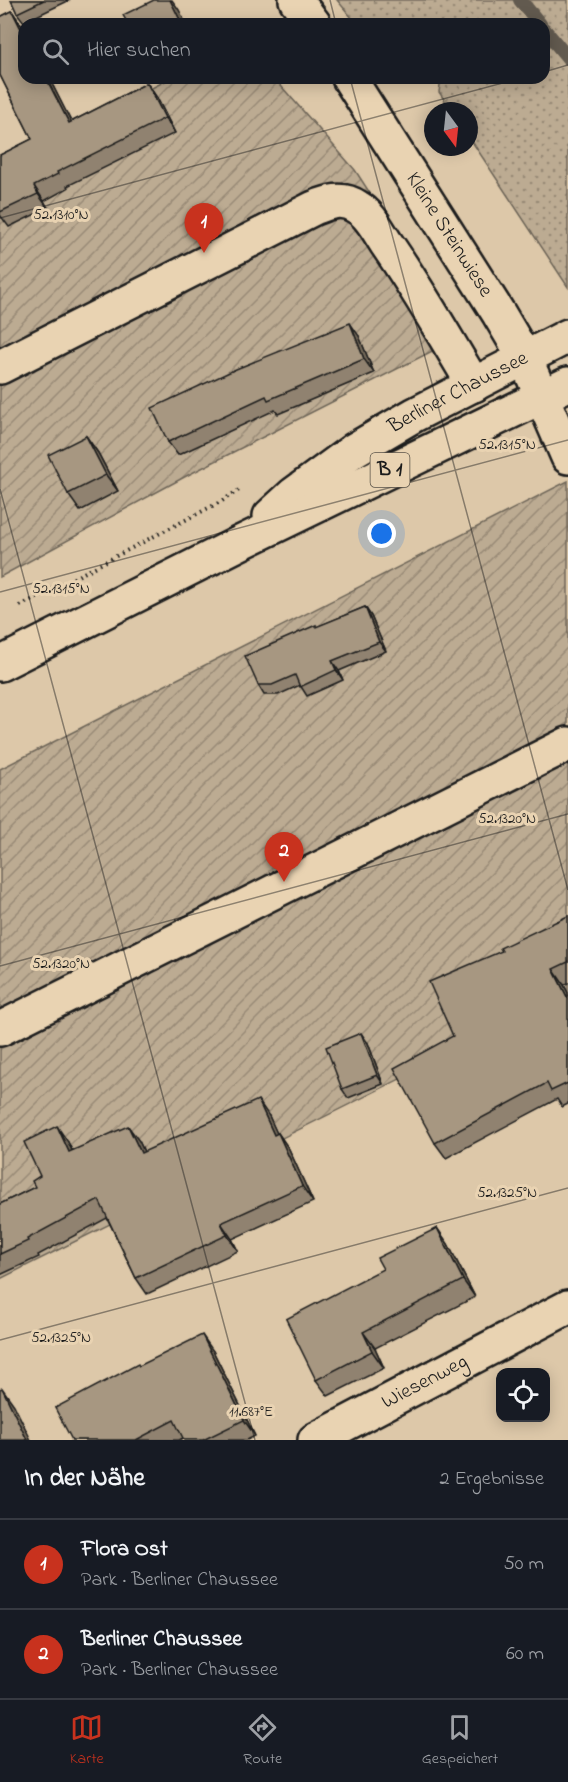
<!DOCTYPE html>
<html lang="de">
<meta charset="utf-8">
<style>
:root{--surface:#171b24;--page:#242831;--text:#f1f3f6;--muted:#9ea1a6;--line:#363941;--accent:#c8321e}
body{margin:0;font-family:"Indie Flower",sans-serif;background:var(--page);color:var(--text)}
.controls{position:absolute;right:18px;bottom:18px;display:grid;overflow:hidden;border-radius:12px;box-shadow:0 3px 15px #0003}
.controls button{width:54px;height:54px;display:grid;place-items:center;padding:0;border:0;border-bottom:2px solid var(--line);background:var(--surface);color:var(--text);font:30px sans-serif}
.compass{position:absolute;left:424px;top:102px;width:54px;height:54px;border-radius:50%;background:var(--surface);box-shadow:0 3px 15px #0003;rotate:165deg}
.you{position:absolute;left:382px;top:534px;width:21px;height:21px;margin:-15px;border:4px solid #fff;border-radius:50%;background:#1a73e8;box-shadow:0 0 0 9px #1a73e833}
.badge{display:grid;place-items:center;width:39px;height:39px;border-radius:50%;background:var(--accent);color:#fff;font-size:20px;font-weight:700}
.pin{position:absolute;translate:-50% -50px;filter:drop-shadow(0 2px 3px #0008)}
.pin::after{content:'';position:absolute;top:32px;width:21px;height:18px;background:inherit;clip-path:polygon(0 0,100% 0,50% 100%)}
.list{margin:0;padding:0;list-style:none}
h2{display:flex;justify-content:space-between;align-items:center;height:78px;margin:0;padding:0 24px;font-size:26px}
h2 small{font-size:20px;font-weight:400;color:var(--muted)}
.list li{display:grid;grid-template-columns:39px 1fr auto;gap:18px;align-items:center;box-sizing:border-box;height:90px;padding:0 24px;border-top:2px solid var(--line)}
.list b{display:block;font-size:22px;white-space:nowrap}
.list p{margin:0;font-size:20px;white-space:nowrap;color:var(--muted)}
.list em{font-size:20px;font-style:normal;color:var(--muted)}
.icon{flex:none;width:33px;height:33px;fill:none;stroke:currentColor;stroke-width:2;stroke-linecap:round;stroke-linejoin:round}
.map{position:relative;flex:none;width:568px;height:1440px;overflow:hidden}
.search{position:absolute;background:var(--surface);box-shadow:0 3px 15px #0003;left:18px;right:18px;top:18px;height:66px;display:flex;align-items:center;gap:15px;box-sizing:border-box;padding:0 21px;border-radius:18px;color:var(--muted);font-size:22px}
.sheet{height:258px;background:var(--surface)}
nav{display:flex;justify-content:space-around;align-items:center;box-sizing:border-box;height:84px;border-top:2px solid var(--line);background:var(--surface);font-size:16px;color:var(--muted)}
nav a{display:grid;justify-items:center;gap:3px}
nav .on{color:var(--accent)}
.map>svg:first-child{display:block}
</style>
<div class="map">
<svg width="568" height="1440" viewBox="0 0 568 1440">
<defs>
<pattern id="grass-dots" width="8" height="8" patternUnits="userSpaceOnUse" patternTransform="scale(1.5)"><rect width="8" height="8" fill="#bcab92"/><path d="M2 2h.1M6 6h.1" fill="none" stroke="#988a76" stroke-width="1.8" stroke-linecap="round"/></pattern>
<pattern id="garden-furrows" width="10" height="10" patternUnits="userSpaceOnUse" patternTransform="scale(1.5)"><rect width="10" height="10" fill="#bcab92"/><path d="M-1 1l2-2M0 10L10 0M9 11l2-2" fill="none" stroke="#988a76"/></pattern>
</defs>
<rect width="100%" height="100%" fill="#ddc8a9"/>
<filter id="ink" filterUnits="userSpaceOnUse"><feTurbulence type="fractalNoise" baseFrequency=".0167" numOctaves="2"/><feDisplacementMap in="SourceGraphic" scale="12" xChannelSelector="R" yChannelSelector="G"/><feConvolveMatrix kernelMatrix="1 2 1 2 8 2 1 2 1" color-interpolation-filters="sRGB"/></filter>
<g filter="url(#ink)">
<path fill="url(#grass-dots)" stroke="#6c6457" stroke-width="1.5" d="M337,0H568V287L469,137V111H452L439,92L441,78H544V24H357Z"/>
<g fill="url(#garden-furrows)" stroke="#6c6457" stroke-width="1.5">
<path d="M171,78H274L355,170L462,336L190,474L0,577V167Z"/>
<path d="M568,481V995L0,1279V769Z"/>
</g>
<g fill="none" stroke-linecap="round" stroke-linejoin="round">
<g stroke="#625a4f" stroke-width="14">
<path d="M520,0L540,24"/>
<path d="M544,29L568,58"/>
</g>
<g stroke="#1c1c1c" stroke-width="38">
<g id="minor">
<path d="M296,0L314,24"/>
<path id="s1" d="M349,78L499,314L525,358L568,457"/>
<path d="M0,367L314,208C329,202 342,197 357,207C370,214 378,231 386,243C418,289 445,337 474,385"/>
<path d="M0,1029L568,744"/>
<path id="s2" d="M315,1440L568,1307"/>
</g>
</g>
<g stroke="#1c1c1c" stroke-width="38">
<g id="major">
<path id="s3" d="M270,516L294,494L354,450L414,415L568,336"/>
<path d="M0,664L240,543L568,384"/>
</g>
</g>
<path stroke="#1c1c1c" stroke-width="4" stroke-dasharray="1.5 4.5" stroke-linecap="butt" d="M20,606L222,501L239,490"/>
<use href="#minor" stroke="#e9d3b2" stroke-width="33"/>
<use href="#major" stroke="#e9d3b2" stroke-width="33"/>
</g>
<g fill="#90826f" stroke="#1c1c1c" stroke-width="1.5">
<path d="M11,0H70L24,22L17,13Z"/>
<path d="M12,11L24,29V78H49L71,122L147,83L157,98L175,133L67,186L68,188L44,201L48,208L9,227L0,215V155L32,139L0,75V17Z"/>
<path d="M157,78H167L160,81Z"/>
<path d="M359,336L374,373L278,414L275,410L178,455L168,442Z"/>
<path d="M86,436L98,453L118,491L80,511L68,494Z"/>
<path d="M365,607L371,616L386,651L339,671L343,680L307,696L300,685L278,695H264L258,685L317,627Z"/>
<path d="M568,916V983L564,985L568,993V1104L562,1107L557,1099L446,1158L435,1143L453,1036L502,951Z"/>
<path d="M368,1043L383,1084L348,1098L342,1089Z"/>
<path d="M269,1116L277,1134L278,1133L289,1149L313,1202L232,1239L238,1251L147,1294L136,1278L107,1218L38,1255L39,1257L0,1275V1204L35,1187L40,1176L68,1142L72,1150L139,1141L144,1152Z"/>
<path d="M437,1228L448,1244L475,1297L375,1348L384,1368L328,1396L316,1380L383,1269Z"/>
<path d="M213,1351L255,1436L247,1440H184L183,1438L179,1440H72L139,1366Z"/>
</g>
<g fill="#756a5a" stroke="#1c1c1c" stroke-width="1.5">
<path d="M170,0H172L179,10L186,24H182Z"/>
<path d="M12,11L24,29V35Z"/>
<path d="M46,78H49L79,137L69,123Z"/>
<path d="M147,83L157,98L175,133L165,118Z"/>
<path d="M34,186L44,201L48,208L38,194Z"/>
<path d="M350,323L359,336L374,373L364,359Z"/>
<path d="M86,436L98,453L118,491L106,475Z"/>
<path d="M365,607L371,616L386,651L379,642Z"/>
<path d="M332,661L339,671L343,680L336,670Z"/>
<path d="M553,969L564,985L568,993V999Z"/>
<path d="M361,1033L368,1043L383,1084L377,1075Z"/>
<path d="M258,1100L269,1116L285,1151L274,1135Z"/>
<path d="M57,1126L68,1142L80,1168L69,1152Z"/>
<path d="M128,1126L139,1141L152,1169L141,1153Z"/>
<path d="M278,1133L289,1149L313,1202L302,1186Z"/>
<path d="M221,1223L232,1239L238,1251L227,1235Z"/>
<path d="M437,1228L448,1244L475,1297L463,1280Z"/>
<path d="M363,1332L375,1348L384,1368L372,1351Z"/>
<path d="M202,1335L213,1351L255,1436L244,1420Z"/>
<path d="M2,1388L14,1405L31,1440H27Z"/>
</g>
<g fill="#a79781" stroke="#1c1c1c" stroke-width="1.5">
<path d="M11,0H44L17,13Z"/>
<path d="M154,0H170L182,24H128L123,15Z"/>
<path d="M12,11L24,35V78H46L69,123L147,83L165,118L57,172L58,174L34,186L38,194L0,212V155L32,139L0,75V17Z"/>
<path d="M350,323L364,359L268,400L266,396L168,442L152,408L236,369Z"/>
<path d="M86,436L106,475L68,494L48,455Z"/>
<path d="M365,607L379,642L332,661L336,670L300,687L295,675L272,685H258L245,656L316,625V627Z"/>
<path d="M568,916V962L553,969L568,999V1083L551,1091L547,1083L435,1143L394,1068L453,1036L429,982L502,951L500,948Z"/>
<path d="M361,1033L377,1075L342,1089L326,1047Z"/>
<path d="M258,1100L274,1135L278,1133L302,1186L221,1223L227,1235L136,1278L99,1200L27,1239L28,1241L0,1254V1204L35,1187L32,1181L40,1176L24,1142L57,1126L69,1152L128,1126L141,1153Z"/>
<path d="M437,1228L463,1280L363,1332L372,1351L316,1380L286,1319L383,1269L377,1258Z"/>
<path d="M202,1335L244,1420L203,1440H184L174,1420L136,1440H72L55,1408L138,1364L139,1366Z"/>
<path d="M2,1388L27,1440H0V1389Z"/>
</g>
</g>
<path fill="none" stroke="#1c1c1c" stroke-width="1.5" stroke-opacity="0.45" d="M330,0L336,24M544,72L568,65M350,78L568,890M0,218L521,78M0,489L255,1440M0,592L568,440M0,966L568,814M0,1340L568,1188"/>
<g text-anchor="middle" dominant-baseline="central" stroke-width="6" stroke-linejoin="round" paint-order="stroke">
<rect fill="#e9d3b2" stroke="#5a5349" stroke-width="1.5" x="370.5" y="453" width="39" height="34" rx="4.5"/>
<g font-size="20" font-weight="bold" fill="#1c1c1c">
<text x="390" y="470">B 1</text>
</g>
<g font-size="21" fill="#1c1c1c" stroke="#e9d3b2">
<text stroke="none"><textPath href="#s1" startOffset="186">Kleine Steinwiese</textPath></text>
<text stroke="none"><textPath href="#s3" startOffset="226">Berliner Chaussee</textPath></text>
<text stroke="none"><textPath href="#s2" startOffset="124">Wiesenweg</textPath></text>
</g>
</g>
<g font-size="15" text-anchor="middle" fill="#1c1c1c" stroke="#e9d3b2" stroke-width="6" stroke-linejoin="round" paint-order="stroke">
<text x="61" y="219">52.1310°N</text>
<text x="507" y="449">52.1315°N</text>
<text x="61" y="593">52.1315°N</text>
<text x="507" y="823">52.1320°N</text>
<text x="61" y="968">52.1320°N</text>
<text x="507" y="1197">52.1325°N</text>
<text x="61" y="1342">52.1325°N</text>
<text x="251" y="1416">11.687°E</text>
</g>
</svg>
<div class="controls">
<button><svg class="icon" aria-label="locate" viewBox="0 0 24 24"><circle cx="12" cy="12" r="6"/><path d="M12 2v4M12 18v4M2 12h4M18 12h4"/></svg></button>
</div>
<svg class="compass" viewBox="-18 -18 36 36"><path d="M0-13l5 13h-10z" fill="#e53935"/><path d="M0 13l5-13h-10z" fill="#9ea1a6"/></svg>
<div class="you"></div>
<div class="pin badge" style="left:204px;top:253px">1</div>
<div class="pin badge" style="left:284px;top:882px">2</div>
<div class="search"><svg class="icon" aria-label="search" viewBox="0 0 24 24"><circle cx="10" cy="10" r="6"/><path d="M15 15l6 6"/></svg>Hier suchen</div>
</div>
<section class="sheet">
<h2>In der Nähe<small>2 Ergebnisse</small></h2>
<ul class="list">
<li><span class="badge">1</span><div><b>Flora Ost</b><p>Park · Berliner Chaussee</p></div><em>50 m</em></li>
<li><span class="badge">2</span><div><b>Berliner Chaussee</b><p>Park · Berliner Chaussee</p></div><em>60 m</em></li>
</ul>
</section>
<nav>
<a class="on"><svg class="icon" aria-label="map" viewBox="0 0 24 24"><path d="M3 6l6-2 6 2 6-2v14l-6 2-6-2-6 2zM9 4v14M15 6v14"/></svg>Karte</a>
<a><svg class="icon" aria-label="directions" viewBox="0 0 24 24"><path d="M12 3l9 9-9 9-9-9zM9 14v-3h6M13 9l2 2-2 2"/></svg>Route</a>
<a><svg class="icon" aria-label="saved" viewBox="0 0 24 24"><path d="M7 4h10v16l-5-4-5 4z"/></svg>Gespeichert</a>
</nav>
